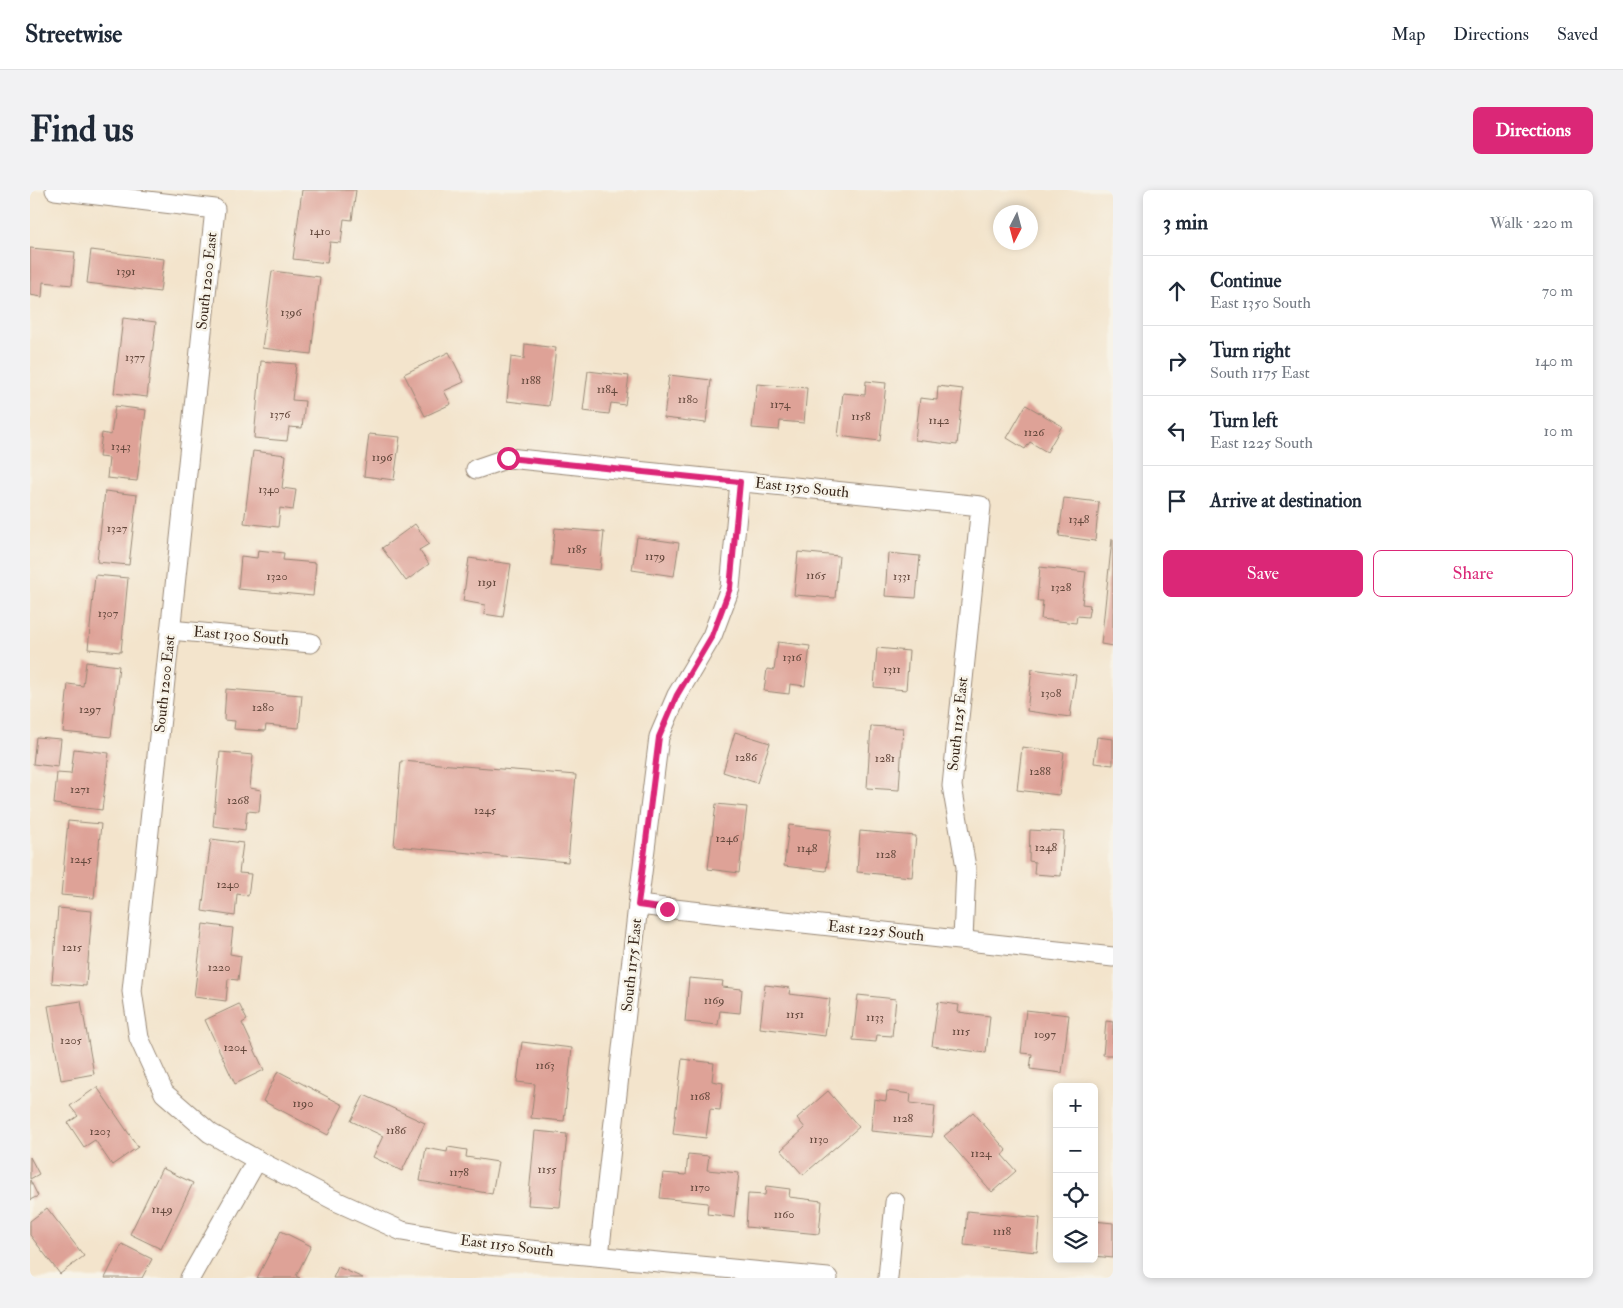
<!DOCTYPE html>
<meta charset="utf-8">
<style>
:root{--surface:#fff;--page:#f2f2f3;--text:#1f2937;--muted:#747a83;--line:#e0e1e3;--accent:#db2777}
body{margin:0;font-family:"IM FELL Double Pica",serif;background:var(--page);color:var(--text)}
.controls{position:absolute;right:15px;bottom:15px;display:grid;overflow:hidden;border-radius:8px;box-shadow:0 2px 8px #0003}
.controls button{width:45px;height:45px;display:grid;place-items:center;padding:0;border:0;border-bottom:1px solid var(--line);background:var(--surface);color:var(--text);font:25px sans-serif}
.compass{position:absolute;left:963px;top:15px;width:45px;height:45px;border-radius:50%;background:var(--surface);box-shadow:0 2px 8px #0003;rotate:186deg}
.stop{position:absolute;width:15px;height:15px;margin:-11px;border:4px solid #db2777;border-radius:50%;background:#fff}
.stop.end{background:#db2777;border-color:#fff;box-shadow:0 1px 5px #0008}
.list{margin:0;padding:0;list-style:none}
h2{display:flex;justify-content:space-between;align-items:center;height:65px;margin:0;padding:0 20px;font-size:21px}
h2 small{font-size:16px;font-weight:400;color:var(--muted)}
.list li{display:grid;grid-template-columns:32px 1fr auto;gap:15px;align-items:center;box-sizing:border-box;height:70px;padding:0 20px;border-top:1px solid var(--line)}
.list b{display:block;font-size:19px;white-space:nowrap}
.list p{margin:0;font-size:16px;white-space:nowrap;color:var(--muted)}
.list em{font-size:16px;font-style:normal;color:var(--muted)}
.actions{display:flex;gap:10px;padding:15px 20px}
.actions a{flex:1;padding:11px 0;border:1px solid var(--accent);border-radius:8px;text-align:center;font-size:18px;color:var(--accent)}
.actions .main{background:var(--accent);color:#fff}
.icon{flex:none;width:28px;height:28px;fill:none;stroke:currentColor;stroke-width:2;stroke-linecap:round;stroke-linejoin:round}
.map{position:relative;flex:none;width:1083px;height:1088px;overflow:hidden;border-radius:8px}
header{display:flex;align-items:center;gap:30px;box-sizing:border-box;height:70px;padding:0 25px;background:var(--surface);border-bottom:1px solid var(--line)}
header strong{font-size:24px}
nav{display:flex;gap:28px;margin-inline-start:auto;font-size:18px}
.intro{display:flex;align-items:center;justify-content:space-between;box-sizing:border-box;height:120px;padding:0 30px}
h1{margin:0;font-size:35px}
.button{padding:12px 22px;border-radius:8px;background:var(--accent);color:#fff;font-size:18px;font-weight:700}
main{display:flex;gap:30px;padding:0 30px}
aside{flex:1;background:var(--surface);border-radius:8px;box-shadow:0 2px 8px #0003}
.map>svg:first-child{display:block}
</style>
<header>
<strong>Streetwise</strong>
<nav><a>Map</a><a>Directions</a><a>Saved</a></nav>
</header>
<div class="intro"><h1>Find us</h1><a class="button">Directions</a></div>
<main>
<div class="map">
<svg width="1083" height="1088" viewBox="0 0 1083 1088">
<rect width="100%" height="100%" fill="#f7f3e8"/>
<filter id="ink" filterUnits="userSpaceOnUse"><feTurbulence type="fractalNoise" baseFrequency=".02" numOctaves="2"/><feDisplacementMap in="SourceGraphic" scale="10" xChannelSelector="R" yChannelSelector="G"/><feConvolveMatrix kernelMatrix="1 2 1 2 8 2 1 2 1" color-interpolation-filters="sRGB"/></filter>
<filter id="wash" filterUnits="userSpaceOnUse"><feTurbulence type="fractalNoise" baseFrequency=".0096" numOctaves="4" result="noise"/><feDisplacementMap in="SourceGraphic" scale="20" xChannelSelector="R" yChannelSelector="G"/><feGaussianBlur stdDeviation="1.12" result="paint"/><feColorMatrix in="noise" values="0 0 0 0 0 0 0 0 0 0 0 0 0 0 0 0 0 1.4 0 .05"/><feComposite in="paint" operator="in"/></filter>
<g filter="url(#wash)">
<rect width="100%" height="100%" fill="#f3e4cc"/>
<g id="blocks">
<g fill="#dea297">
<path d="M272,0H326L322,30L314,29L311,53L300,52L297,73L263,69Z"/>
<path d="M0,58L45,62L42,95L13,92L12,107L0,105Z"/>
<path d="M61,60L134,69L130,102L57,93Z"/>
<path d="M242,81L290,87L281,164L232,158Z"/>
<path d="M93,128L126,132L117,207L84,203Z"/>
<path d="M495,154L526,158L519,216L477,211L481,167L494,169Z"/>
<path d="M419,162L434,192L414,201L421,214L395,226L374,184Z"/>
<path d="M231,171L266,174L262,210L275,211L272,238L259,237L257,251L224,248Z"/>
<path d="M558,181L599,186L595,215L581,213L579,224L553,221Z"/>
<path d="M639,185L681,190L676,233L634,228Z"/>
<path d="M836,191L856,193L850,251L808,246L813,203L835,205Z"/>
<path d="M727,194L777,198L774,233L750,231L749,240L722,238Z"/>
<path d="M908,196L933,199L927,255L885,250L890,208L907,210Z"/>
<path d="M996,215L1032,236L1017,262L1000,252L995,259L977,248Z"/>
<path d="M85,216L116,220L107,291L77,288L79,268L69,267L72,243L81,245Z"/>
<path d="M339,244L370,247L364,290L334,286Z"/>
<path d="M223,261L256,265L252,298L266,300L263,320L250,318L248,337L214,333Z"/>
<path d="M75,301L107,305L99,375L67,372Z"/>
<path d="M1034,308L1069,312L1065,351L1029,346Z"/>
<path d="M385,334L399,354L389,360L399,374L376,391L352,358Z"/>
<path d="M525,338L574,342L570,380L521,375Z"/>
<path d="M607,347L649,353L644,386L602,380Z"/>
<path d="M1082,349H1083V456L1071,454Z"/>
<path d="M228,360L254,363L253,370L286,373L283,406L208,399L211,366L227,368Z"/>
<path d="M768,362L809,366L805,408L764,405Z"/>
<path d="M858,363L890,366L886,408L855,406Z"/>
<path d="M439,368L481,374L473,427L454,424L455,415L433,411Z"/>
<path d="M1010,377L1056,382L1052,414L1060,415L1058,427L1047,426L1046,433L1011,429L1013,411H1007Z"/>
<path d="M65,385L98,388L91,462L58,459Z"/>
<path d="M748,452L780,456L775,496L760,494L759,504L734,501L737,479L744,480Z"/>
<path d="M847,458L879,461L876,500L844,497Z"/>
<path d="M56,472L89,476L81,547L33,542L38,494L53,496Z"/>
<path d="M1002,479L1046,485L1040,527L997,521Z"/>
<path d="M196,499L272,505L269,538L236,535L235,541L204,539L205,531L194,530Z"/>
<path d="M841,536L873,538L869,600L837,598Z"/>
<path d="M705,542L740,553L727,593L693,582Z"/>
<path d="M6,547L31,549L28,577L3,574Z"/>
<path d="M1067,547L1083,549V575L1064,573Z"/>
<path d="M992,557L1034,562L1029,605L987,600Z"/>
<path d="M44,559L79,563L72,620L24,614L27,583L41,584Z"/>
<path d="M190,562L223,565L220,598L231,600L229,622L217,621L215,640L183,636Z"/>
<path d="M371,571L546,585L538,672L364,656Z"/>
<path d="M686,614L717,617L709,683L678,679Z"/>
<path d="M38,631L71,634L64,708L31,705Z"/>
<path d="M759,635L801,640L796,681L754,676Z"/>
<path d="M1000,640L1034,642L1031,686L1004,684L1005,672L999,671Z"/>
<path d="M830,641L886,646L882,687L827,682Z"/>
<path d="M181,649L213,653L209,683L221,684L218,706L207,704L205,726L172,721Z"/>
<path d="M28,718L62,721L56,796L22,793Z"/>
<path d="M173,734L203,738L200,764L211,766L208,790L198,789L196,811L164,807Z"/>
<path d="M659,788L693,791L692,797L712,799L710,823L690,821L688,835L655,832Z"/>
<path d="M735,795L760,798L759,804L800,809L795,846L730,838Z"/>
<path d="M828,805L866,809L862,846L847,845L846,852L823,850Z"/>
<path d="M51,811L64,884L31,890L18,816Z"/>
<path d="M908,812L929,815L928,822L960,826L956,863L902,856Z"/>
<path d="M209,814L217,830L212,833L234,880L205,894L175,830Z"/>
<path d="M996,820L1039,825L1032,883L1000,879L1002,864L991,863Z"/>
<path d="M1076,831L1083,832V865H1073Z"/>
<path d="M492,852L542,858L534,931L501,928L505,894L487,892Z"/>
<path d="M652,869L684,873L682,891L693,893L690,920L680,919L676,948L643,944Z"/>
<path d="M248,881L313,915L298,945L233,911Z"/>
<path d="M67,897L108,957L82,975L65,950L54,957L38,933L48,926L40,916Z"/>
<path d="M798,901L829,937L773,985L751,960L775,938L767,928Z"/>
<path d="M857,901L881,904L880,913L905,916L902,947L841,941L844,909L856,911Z"/>
<path d="M334,905L395,933L372,981L343,967L353,946L321,931Z"/>
<path d="M943,922L977,961L972,965L986,981L962,1002L914,946Z"/>
<path d="M505,941L537,944L530,1017L498,1015Z"/>
<path d="M418,957L437,960L436,967L468,972L462,1004L390,991L396,958L417,962Z"/>
<path d="M658,964L679,966L677,980L709,983L704,1027L677,1024L678,1013L630,1008L633,983L656,985Z"/>
<path d="M0,967L9,984L0,989Z"/>
<path d="M132,978L163,993L131,1059L100,1044Z"/>
<path d="M0,990L8,1006L0,1010Z"/>
<path d="M736,996L760,999L759,1007L792,1011L789,1044L716,1037L718,1004L735,1005Z"/>
<path d="M17,1018L54,1066L30,1084L0,1045V1031Z"/>
<path d="M937,1021L1010,1028L1007,1062L934,1055Z"/>
<path d="M1064,1031L1083,1033V1068L1064,1066Z"/>
<path d="M251,1041L281,1056L266,1086L270,1088H227Z"/>
<path d="M92,1054L122,1069L112,1088H75Z"/>
<path d="M308,1077L333,1088H303Z"/>
</g>
</g>
</g>
<g filter="url(#ink)">
<use href="#blocks" fill-opacity="0" stroke="#978775" stroke-width="1"/>
<g fill="none" stroke-linecap="round" stroke-linejoin="round">
<g stroke="#978775" stroke-width="21">
<g id="street">
<path d="M25,0L185,19L102,801L109,848L134,903L180,943L227,970L308,1012L372,1041L458,1056L798,1088"/>
<path d="M446,279L478,268L951,316L922,596L936,677L933,750"/>
<path d="M140,440L281,453"/>
<path d="M608,715L1083,767"/>
<path d="M569,1066L608,715L629,547L647,505L682,446L700,398L710,292"/>
<path d="M160,1088L227,970"/>
<path d="M858,1088L865,1012"/>
</g>
</g>
<use href="#street" stroke="#fff" stroke-width="19"/>
</g>
</g>
<g fill="none" stroke-linecap="round" stroke-linejoin="round" filter="url(#ink)">
<path stroke="#db2777" stroke-width="6" d="M478,268L710,292L700,398L682,446L647,505L629,547L608,715L637,719"/>
</g>
<g text-anchor="middle" dominant-baseline="central" stroke-width="5" stroke-linejoin="round" paint-order="stroke">
<g font-size="12" fill="#64483c">
<text x="290" y="41">1410</text>
<text x="96" y="81">1391</text>
<text x="261" y="122">1396</text>
<text x="105" y="167">1377</text>
<text x="501" y="190">1188</text>
<text x="577" y="199">1184</text>
<text x="658" y="209">1180</text>
<text x="750" y="214">1174</text>
<text x="250" y="224">1376</text>
<text x="831" y="226">1158</text>
<text x="909" y="230">1142</text>
<text x="1004" y="242">1126</text>
<text x="91" y="256">1343</text>
<text x="352" y="267">1196</text>
<text x="239" y="299">1340</text>
<text x="1049" y="329">1348</text>
<text x="87" y="338">1327</text>
<text x="547" y="359">1185</text>
<text x="625" y="366">1179</text>
<text x="786" y="385">1165</text>
<text x="247" y="386">1320</text>
<text x="872" y="386">1331</text>
<text x="457" y="392">1191</text>
<text x="1031" y="397">1328</text>
<text x="78" y="423">1307</text>
<text x="762" y="467">1316</text>
<text x="862" y="479">1311</text>
<text x="1021" y="503">1308</text>
<text x="233" y="517">1280</text>
<text x="60" y="519">1297</text>
<text x="716" y="567">1286</text>
<text x="855" y="568">1281</text>
<text x="1010" y="581">1288</text>
<text x="50" y="599">1271</text>
<text x="208" y="610">1268</text>
<text x="455" y="620">1245</text>
<text x="697" y="648">1246</text>
<text x="1016" y="657">1248</text>
<text x="777" y="658">1148</text>
<text x="856" y="664">1128</text>
<text x="51" y="669">1245</text>
<text x="198" y="694">1240</text>
<text x="42" y="757">1215</text>
<text x="189" y="777">1220</text>
<text x="684" y="810">1169</text>
<text x="765" y="824">1151</text>
<text x="845" y="827">1133</text>
<text x="931" y="841">1115</text>
<text x="1015" y="844">1097</text>
<text x="41" y="850">1205</text>
<text x="205" y="857">1204</text>
<text x="515" y="875">1163</text>
<text x="670" y="906">1168</text>
<text x="273" y="913">1190</text>
<text x="873" y="928">1128</text>
<text x="366" y="940">1186</text>
<text x="70" y="941">1203</text>
<text x="789" y="949">1130</text>
<text x="951" y="963">1124</text>
<text x="517" y="979">1155</text>
<text x="429" y="982">1178</text>
<text x="670" y="997">1170</text>
<text x="132" y="1019">1149</text>
<text x="754" y="1024">1160</text>
<text x="972" y="1041">1118</text>
</g>
<g font-size="15" fill="#3b2a1e" stroke="#f7f3e8">
<text transform="translate(177 91) rotate(-84)">South 1200 East</text>
<text transform="translate(772 298) rotate(6)">East 1350 South</text>
<text transform="translate(211 446) rotate(5)">East 1300 South</text>
<text transform="translate(135 494) rotate(-84)">South 1200 East</text>
<text transform="translate(928 534) rotate(-84)">South 1125 East</text>
<text transform="translate(846 741) rotate(6)">East 1225 South</text>
<text transform="translate(602 775) rotate(-84)">South 1175 East</text>
<text transform="translate(477 1056) rotate(7)">East 1150 South</text>
</g>
</g>
</svg>
<div class="controls">
<button>+</button>
<button>−</button>
<button><svg class="icon" aria-label="locate" viewBox="0 0 24 24"><circle cx="12" cy="12" r="6"/><path d="M12 2v4M12 18v4M2 12h4M18 12h4"/></svg></button>
<button><svg class="icon" aria-label="layers" viewBox="0 0 24 24"><path d="M12 4l9 5-9 5-9-5zM3 14l9 5 9-5"/></svg></button>
</div>
<svg class="compass" viewBox="-18 -18 36 36"><path d="M0-13l5 13h-10z" fill="#e53935"/><path d="M0 13l5-13h-10z" fill="#747a83"/></svg>
<div class="stop" style="left:478px;top:268px"></div>
<div class="stop end" style="left:637px;top:719px"></div>
</div>
<aside>
<h2>3 min<small>Walk · 220 m</small></h2>
<ul class="list">
<li><svg class="icon" aria-label="ahead" viewBox="0 0 24 24"><path d="M12 20V5M6 11l6-6 6 6"/></svg><div><b>Continue</b><p>East 1350 South</p></div><em>70 m</em></li>
<li><svg class="icon" aria-label="right" viewBox="0 0 24 24"><path d="M7 20v-9h11M14 6l5 5-5 5"/></svg><div><b>Turn right</b><p>South 1175 East</p></div><em>140 m</em></li>
<li><svg class="icon" aria-label="left" viewBox="0 0 24 24"><path d="M17 20v-9H6M10 6l-5 5 5 5"/></svg><div><b>Turn left</b><p>East 1225 South</p></div><em>10 m</em></li>
<li><svg class="icon" aria-label="arrive" viewBox="0 0 24 24"><path d="M6 21V4h12l-3 4 3 4H6"/></svg><div><b>Arrive at destination</b></div></li>
</ul>
<div class="actions"><a class="main">Save</a><a>Share</a></div>
</aside>
</main>
